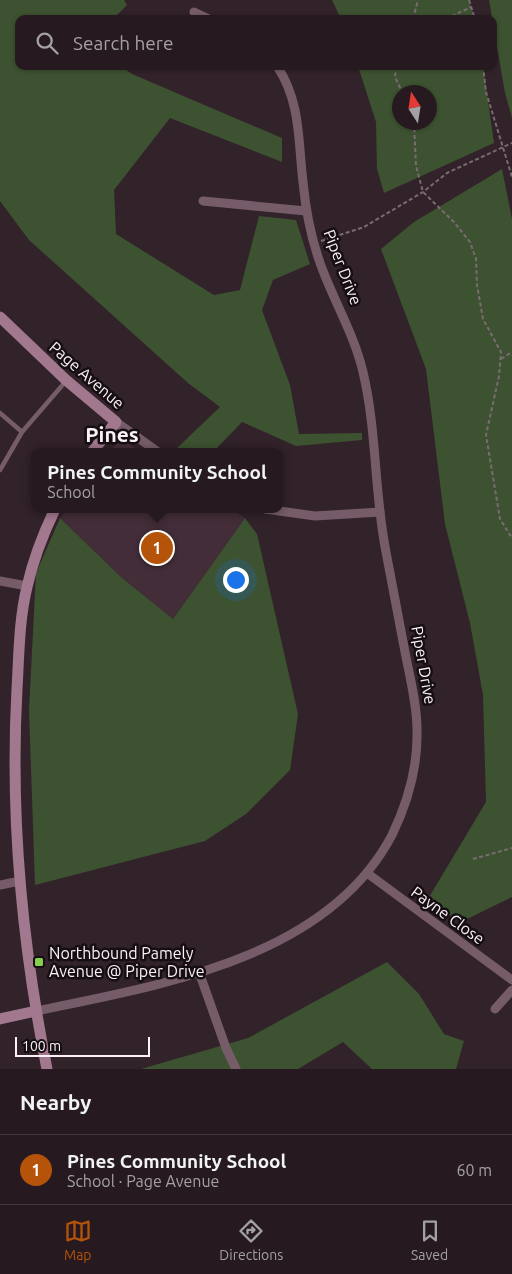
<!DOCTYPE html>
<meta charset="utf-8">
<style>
:root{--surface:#261a20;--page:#2e2329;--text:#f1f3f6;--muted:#a4a1a5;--line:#42383e;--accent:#b45309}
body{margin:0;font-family:Ubuntu,sans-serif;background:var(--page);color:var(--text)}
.compass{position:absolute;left:392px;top:85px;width:45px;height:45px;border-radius:50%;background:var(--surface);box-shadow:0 1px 4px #0004;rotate:348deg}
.scale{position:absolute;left:15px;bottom:12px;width:135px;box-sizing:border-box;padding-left:5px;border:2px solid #fcf1f6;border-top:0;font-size:14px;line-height:18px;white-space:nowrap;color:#fcf1f6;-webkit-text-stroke:4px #150e12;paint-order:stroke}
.you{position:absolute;left:235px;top:579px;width:18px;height:18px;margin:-12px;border:4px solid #fff;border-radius:50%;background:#1a73e8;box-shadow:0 0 0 8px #1a73e833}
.badge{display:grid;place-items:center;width:32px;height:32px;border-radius:50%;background:var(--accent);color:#fff;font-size:16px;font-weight:700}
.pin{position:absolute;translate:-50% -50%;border:2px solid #fff;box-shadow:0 1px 5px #0006}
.popup{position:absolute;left:31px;top:448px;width:252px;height:65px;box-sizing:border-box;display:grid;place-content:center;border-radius:10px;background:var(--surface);filter:drop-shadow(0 1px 4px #0005);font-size:16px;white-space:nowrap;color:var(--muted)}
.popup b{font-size:19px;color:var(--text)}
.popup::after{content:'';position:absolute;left:50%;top:100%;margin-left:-10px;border:10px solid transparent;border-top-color:var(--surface)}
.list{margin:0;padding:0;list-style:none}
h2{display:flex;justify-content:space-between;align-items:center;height:65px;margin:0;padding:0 20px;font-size:21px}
h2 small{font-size:16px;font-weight:400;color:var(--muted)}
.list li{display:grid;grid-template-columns:32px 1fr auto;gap:15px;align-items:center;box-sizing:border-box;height:70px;padding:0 20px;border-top:1px solid var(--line)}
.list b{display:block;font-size:19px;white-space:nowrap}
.list p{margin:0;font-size:16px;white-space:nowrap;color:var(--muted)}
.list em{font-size:16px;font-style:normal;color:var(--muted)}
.icon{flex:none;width:28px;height:28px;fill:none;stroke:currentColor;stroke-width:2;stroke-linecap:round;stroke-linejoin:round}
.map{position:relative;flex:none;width:512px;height:1069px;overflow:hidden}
.search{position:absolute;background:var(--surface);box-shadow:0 1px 4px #0004;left:15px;right:15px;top:15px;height:55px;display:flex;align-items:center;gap:12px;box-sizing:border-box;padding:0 18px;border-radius:10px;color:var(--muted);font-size:19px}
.sheet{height:135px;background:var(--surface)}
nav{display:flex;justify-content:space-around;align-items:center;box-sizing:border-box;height:70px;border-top:1px solid var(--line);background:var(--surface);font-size:14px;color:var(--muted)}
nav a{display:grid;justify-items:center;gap:2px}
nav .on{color:var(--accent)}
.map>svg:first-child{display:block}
</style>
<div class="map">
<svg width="512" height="1069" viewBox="0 0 512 1069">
<rect width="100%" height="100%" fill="#32222a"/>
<g fill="#422d38">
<path d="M120,438L141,452H110Z"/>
<path d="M67,509H230L245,518L173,619L121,577L60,518Z"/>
</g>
<g fill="#3d5230" fill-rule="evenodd">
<path d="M0,0H124L127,5L113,19H19V66H121L132,74L282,138V162L170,118L114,190L116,234L214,295L240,290L259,216L296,220L310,264L273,280L262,310L290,385L299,434L362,433V440L296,446L242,422L213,452L175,450L220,407L188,383L29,240L0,201Z"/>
<path d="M332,0H469L475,19H341Z"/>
<path d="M489,0H512V118L505,93Z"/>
<path d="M358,66H483L494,143L384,193L377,169L376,122ZM400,92H430V122H400Z"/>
<path d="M502,169L512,219V897L461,922L425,904L486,802L483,695L470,623L445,524L426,369L381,249L414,222Z"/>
<path d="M60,518L121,577L173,619L245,518L257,534L298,714L290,770L246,814L205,841L35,885L29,710L36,573Z"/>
<path d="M387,962L419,994L444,1034L464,1041L456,1069H372L343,1042L298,1069H141L248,1038Z"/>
</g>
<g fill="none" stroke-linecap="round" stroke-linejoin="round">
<g stroke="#7a6b72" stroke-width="2" stroke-dasharray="4 2.5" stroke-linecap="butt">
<path d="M469,0L475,19"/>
<path d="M413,19L418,0"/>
<path d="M446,19L471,7"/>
<path d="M396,66L395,77L402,92"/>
<path d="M483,66L486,92L512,177"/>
<path d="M414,122L416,166L423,192L454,222L470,242L476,259L477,285L483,319L501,352L499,376L486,435L500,519L512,538"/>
<path d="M321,241L364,227L423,192L447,173L512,143"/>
<path d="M501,359L512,352"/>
<path d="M473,859L512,848"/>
</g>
<g stroke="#765c69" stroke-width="4.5">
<path d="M0,413L22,432"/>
<path d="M0,470L22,432L66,381"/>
</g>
<g stroke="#765c69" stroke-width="9">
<path d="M194,12L209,19"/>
<path d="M203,201L306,211"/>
<path d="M116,422L158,452"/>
<path d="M265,509L315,516L380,512"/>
<path d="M0,581L27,586"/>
<path d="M367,873L512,980"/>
<path d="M0,885L20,881"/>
<path d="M199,972L226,1048L236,1069"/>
<path d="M495,1009L512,990"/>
<path d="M36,1011C160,985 327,959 392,835C408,802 418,767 417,730C417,704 410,678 405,652C399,619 392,585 386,552C374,492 377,431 363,372C355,338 338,308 325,276C313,247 306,214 303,182C298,141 301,102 277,66"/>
</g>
<g stroke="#a2788e" stroke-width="11">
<path d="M0,317L66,380L116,422L92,452"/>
<path d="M0,1019L36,1011"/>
<path d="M47,1069C22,944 10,816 17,689C19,655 19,620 27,587C33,560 43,534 55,509"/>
</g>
</g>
<rect fill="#85cf4d" stroke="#150e12" stroke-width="2" x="34" y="957" width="10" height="10" rx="2.5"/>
<g text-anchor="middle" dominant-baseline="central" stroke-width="5" stroke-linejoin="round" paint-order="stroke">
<g font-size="16" fill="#fcf1f6" stroke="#150e12">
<text transform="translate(343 267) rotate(69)">Piper Drive</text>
<text transform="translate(87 375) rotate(41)">Page Avenue</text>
<text transform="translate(424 665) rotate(80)">Piper Drive</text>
<text transform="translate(448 915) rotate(36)">Payne Close</text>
</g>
<g font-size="16" fill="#fcf1f6" stroke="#150e12" text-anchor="start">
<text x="49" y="953">Northbound Pamely<tspan x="49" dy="18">Avenue @ Piper Drive</tspan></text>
</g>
<g font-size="21" font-weight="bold" fill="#fcf1f6" stroke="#150e12">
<text x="112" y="434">Pines</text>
</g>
</g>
</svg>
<svg class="compass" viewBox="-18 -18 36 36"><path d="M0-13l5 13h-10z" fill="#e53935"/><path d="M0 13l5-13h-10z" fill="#a4a1a5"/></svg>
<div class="scale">100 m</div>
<div class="you"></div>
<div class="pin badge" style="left:157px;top:548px">1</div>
<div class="popup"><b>Pines Community School</b>School</div>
<div class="search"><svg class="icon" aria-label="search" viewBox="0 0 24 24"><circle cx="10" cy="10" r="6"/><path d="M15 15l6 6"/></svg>Search here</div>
</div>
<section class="sheet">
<h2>Nearby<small></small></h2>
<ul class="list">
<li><span class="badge">1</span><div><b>Pines Community School</b><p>School · Page Avenue</p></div><em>60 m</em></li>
</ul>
</section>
<nav>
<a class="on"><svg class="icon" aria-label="map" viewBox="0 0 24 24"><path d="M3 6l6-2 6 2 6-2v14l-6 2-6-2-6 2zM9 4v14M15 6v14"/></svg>Map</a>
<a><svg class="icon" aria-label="directions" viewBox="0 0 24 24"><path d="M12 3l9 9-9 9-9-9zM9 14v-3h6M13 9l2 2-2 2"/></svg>Directions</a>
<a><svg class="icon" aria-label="saved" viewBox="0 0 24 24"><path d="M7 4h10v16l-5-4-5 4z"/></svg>Saved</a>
</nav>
